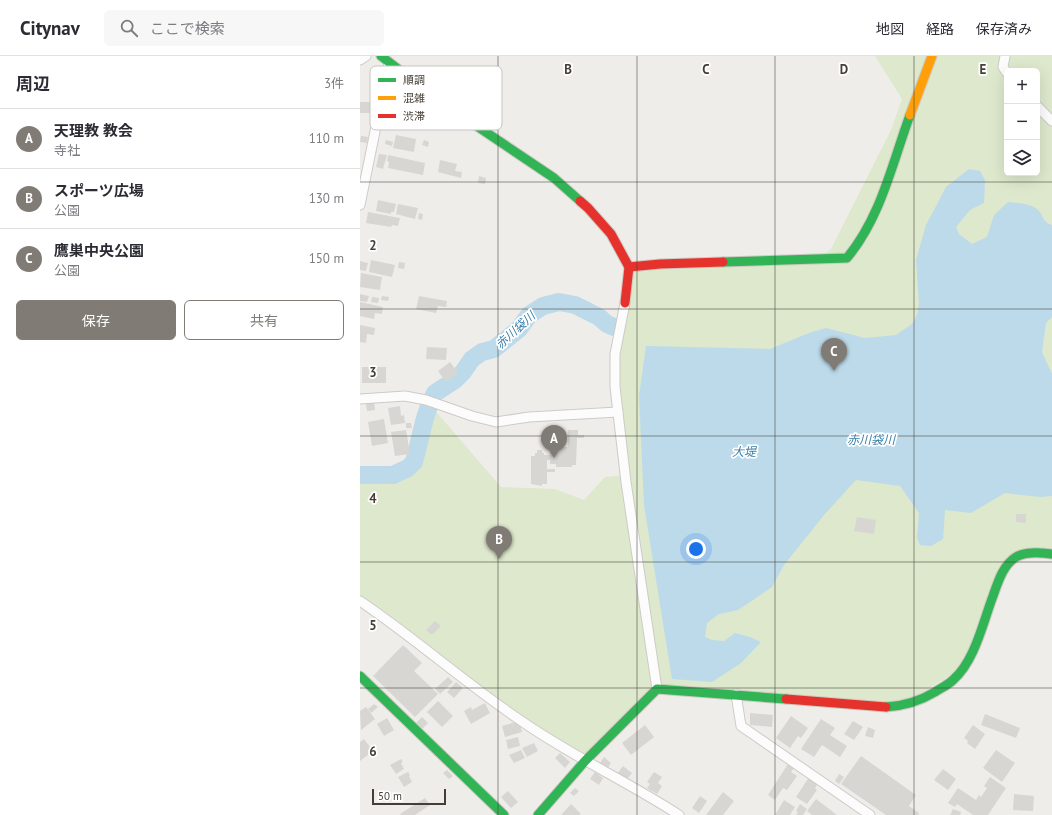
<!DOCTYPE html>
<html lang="ja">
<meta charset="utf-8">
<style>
:root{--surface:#fff;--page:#f7f7f7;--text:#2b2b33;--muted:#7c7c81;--line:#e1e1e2;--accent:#807b75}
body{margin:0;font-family:"PT Sans","Noto Sans JP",sans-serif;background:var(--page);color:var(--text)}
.controls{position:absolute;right:12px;top:12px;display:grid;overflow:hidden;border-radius:6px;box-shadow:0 4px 16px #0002}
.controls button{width:36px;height:36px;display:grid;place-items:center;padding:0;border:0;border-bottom:1px solid var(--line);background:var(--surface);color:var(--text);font:20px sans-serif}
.scale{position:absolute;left:12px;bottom:10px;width:74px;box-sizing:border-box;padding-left:4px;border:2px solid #443e36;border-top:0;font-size:11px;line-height:14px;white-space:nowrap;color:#443e36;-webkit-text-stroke:3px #fff;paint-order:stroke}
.you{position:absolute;left:336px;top:493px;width:14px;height:14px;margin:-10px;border:3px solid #fff;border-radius:50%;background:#1a73e8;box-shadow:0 0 0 6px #1a73e833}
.badge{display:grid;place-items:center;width:26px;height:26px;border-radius:50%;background:var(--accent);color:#fff;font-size:13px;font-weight:700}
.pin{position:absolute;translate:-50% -33px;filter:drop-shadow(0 1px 2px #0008)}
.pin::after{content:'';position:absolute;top:21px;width:14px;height:12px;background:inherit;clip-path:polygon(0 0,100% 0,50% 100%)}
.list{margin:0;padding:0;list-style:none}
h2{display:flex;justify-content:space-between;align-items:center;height:52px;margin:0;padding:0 16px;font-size:17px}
h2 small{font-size:13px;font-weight:400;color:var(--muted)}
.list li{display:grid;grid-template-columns:26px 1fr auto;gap:12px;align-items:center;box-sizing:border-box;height:60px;padding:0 16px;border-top:1px solid var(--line)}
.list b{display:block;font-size:15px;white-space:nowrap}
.list p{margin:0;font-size:13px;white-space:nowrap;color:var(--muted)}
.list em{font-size:13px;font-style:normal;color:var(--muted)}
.actions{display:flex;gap:8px;padding:12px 16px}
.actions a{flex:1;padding:9px 0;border:1px solid var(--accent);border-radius:6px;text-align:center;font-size:14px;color:var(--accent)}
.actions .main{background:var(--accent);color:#fff}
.icon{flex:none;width:22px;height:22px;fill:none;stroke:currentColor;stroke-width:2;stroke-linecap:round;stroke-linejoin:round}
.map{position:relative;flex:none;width:692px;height:759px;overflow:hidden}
header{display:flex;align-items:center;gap:24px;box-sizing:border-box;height:56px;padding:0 20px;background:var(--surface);border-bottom:1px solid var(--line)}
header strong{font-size:19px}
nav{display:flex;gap:22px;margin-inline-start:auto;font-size:14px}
.search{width:280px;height:36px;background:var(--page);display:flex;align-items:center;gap:10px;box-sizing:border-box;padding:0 14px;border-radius:6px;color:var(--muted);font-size:15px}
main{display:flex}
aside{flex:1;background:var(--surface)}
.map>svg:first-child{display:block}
</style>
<header>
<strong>Citynav</strong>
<div class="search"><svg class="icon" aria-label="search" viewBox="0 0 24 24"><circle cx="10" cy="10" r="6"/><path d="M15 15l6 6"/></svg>ここで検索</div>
<nav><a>地図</a><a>経路</a><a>保存済み</a></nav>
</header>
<main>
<aside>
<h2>周辺<small>3件</small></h2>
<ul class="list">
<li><span class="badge">A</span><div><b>天理教 教会</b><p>寺社</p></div><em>110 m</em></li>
<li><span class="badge">B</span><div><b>スポーツ広場</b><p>公園</p></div><em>130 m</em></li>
<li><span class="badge">C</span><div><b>鷹巣中央公園</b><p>公園</p></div><em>150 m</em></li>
</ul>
<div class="actions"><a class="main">保存</a><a>共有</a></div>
</aside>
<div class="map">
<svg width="692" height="759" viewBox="0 0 692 759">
<rect width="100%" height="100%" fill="#efedea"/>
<path fill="#dde8cc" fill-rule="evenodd" d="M515,0H692V498L657,500L602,612L540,650L297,633L225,705L0,545V423C12,423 25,424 37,421C66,414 67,375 72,351L141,431L195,433L224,444L245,421L266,419L255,331L269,211L457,204L471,193L531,74L542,43ZM647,15H677V117H647Z"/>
<path fill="#bddaea" d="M609,113L620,115L625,124L624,147L610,154L596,171L599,178L612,188L627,181L634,159L648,146C657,147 669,147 677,153C683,158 683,167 692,169V261L686,267L682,296L692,318V440L680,441L645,437L611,457L585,454L583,483L571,490L560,489L557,482L559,457L540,430L496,424L464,459L424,509L412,531L378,554L359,558L347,567L345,581L352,584L364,585L375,577L390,581L401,586L381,607L352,626L312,623L284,449L279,340L286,290L410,293L449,277L466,272L505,282L536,279L552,268L557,259L559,248L556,204L566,169L586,131Z"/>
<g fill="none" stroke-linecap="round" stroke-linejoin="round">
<path stroke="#bddaea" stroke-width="18" d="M0,419H33L48,412L54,406L65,362L69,350L75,337L95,324L103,316L112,303L122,296L134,293L159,273L169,259L183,250L199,246L215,249L239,261L247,268L254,271"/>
</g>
<g fill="#d8d6d2">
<rect x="0" y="46" width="13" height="11"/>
<path d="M36,79L56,83L54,96L33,92Z"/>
<path d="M1,80L8,81L7,87L0,86Z"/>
<path d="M26,84L33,86L32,90L25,88Z"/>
<path d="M64,84L69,86L68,91L62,89Z"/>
<path d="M19,98L27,99L23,113L16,111Z"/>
<path d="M28,99L65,107L63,119L28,112L29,106L27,105Z"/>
<path d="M80,104L97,108L95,115L102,116L101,122L78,116Z"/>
<path d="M119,120L126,122L125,128L118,127Z"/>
<path d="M18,144L36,148L34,156H31V158L16,155Z"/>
<path d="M38,148L58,152L55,163L36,158Z"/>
<path d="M8,156L40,162L38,170L32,169L31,171L6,167Z"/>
<path d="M59,157L63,158L62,164L58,163Z"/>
<path d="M11,204L35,209L32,221L9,216Z"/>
<path d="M0,205L8,207L6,215L0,214Z"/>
<path d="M39,206L45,207L44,213L38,212Z"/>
<path d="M1,217L22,221L20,234L0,231Z"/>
<path d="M0,238L9,240L7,246L0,245Z"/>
<path d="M22,240L29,241L28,245L21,244Z"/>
<path d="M59,240L87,245L86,251L78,250L76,257L56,253Z"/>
<path d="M12,241L19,242L18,247L11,246Z"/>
<path d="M0,246L23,251L22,258L15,257L14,263L0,260Z"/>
<path d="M0,269L15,272L14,279L7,278L6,287L0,286Z"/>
<path d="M67,291L87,292L86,304L66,303Z"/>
<path d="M90,306L98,317L86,326L78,315Z"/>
<rect x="2" y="311" width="24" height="16"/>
<path d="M14,346L15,354L7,355L6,348Z"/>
<path d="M40,350L41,360L44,359L45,367L31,369L28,352Z"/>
<path d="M24,363L28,387L12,390L8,366Z"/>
<path d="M46,367H51L52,372H46Z"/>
<path d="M46,374L50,398L35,400L31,376Z"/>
<path d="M208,374H218V379H224V382H217L216,409H212V411H196V408H190V404H187V413H195V416H187V428H182V430L171,428V400H175V397H177V394H182V397H184V399H190V396H193V391H208Z"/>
<path d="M656,458H666V467L656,466Z"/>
<path d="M497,461L516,464L514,478L494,475Z"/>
<path d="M75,565L81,570L72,579L66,574Z"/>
<path d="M43,589L62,607L54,615L78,638L55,661L13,620Z"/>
<path d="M88,621L93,626L80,638L75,633Z"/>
<path d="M96,626L103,632L94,642L87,636Z"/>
<path d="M78,645L93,660L82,671L67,656Z"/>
<path d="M125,647L130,657L111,668L104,655L111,651L112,654Z"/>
<path d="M14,648L18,651L11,657L8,653Z"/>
<path d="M6,651L15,663L1,674L0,655Z"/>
<path d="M390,657L413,659L412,671L390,669Z"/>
<path d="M625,658L660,672L656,682L621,669Z"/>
<path d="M431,660L448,672L441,682L438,680L430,692L416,682Z"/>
<path d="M62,661L68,667L62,673L56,667Z"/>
<path d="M27,662L34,674L24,680L17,668Z"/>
<path d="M461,663L475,672L470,679L487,690L480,701L462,689L454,701L441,693Z"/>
<path d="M159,665L162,676L145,681L142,670Z"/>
<path d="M493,665L503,671L494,684L484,678Z"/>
<path d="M285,669L294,681L271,699L262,687Z"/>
<path d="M613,669L625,678L615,693L607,687L608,685L604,682Z"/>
<path d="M508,671L515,674L513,682L505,680Z"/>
<path d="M158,681L160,690L148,693L146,684Z"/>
<path d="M4,683L13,695L0,705V686Z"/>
<path d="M174,687L178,695L167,701L162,692Z"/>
<path d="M161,694L165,702L154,707L149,699Z"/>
<path d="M636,694L655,707L642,726L623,712Z"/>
<path d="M200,697L210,706L205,712L195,702Z"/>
<path d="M501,700L556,739L549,750L559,757L558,759H526L481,728Z"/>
<path d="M244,701L251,707L247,713L240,707Z"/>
<path d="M41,703L43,706L41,707L44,713L36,718L30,709Z"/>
<path d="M428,708L434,712L431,716L437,720L427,734L423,732L415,744L408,739Z"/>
<path d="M263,710L272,717L266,725L257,718Z"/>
<path d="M583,713L596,723L588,734L574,724Z"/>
<path d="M87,714L93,720L89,723L83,717Z"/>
<path d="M48,716L50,719L49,720L52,726L44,731L38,721Z"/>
<path d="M235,716L243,722L239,729L230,723Z"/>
<path d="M294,716L302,721L298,727L302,730L297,738L287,732L290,728L287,726Z"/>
<path d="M479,718L484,721L479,728L475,725Z"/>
<path d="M449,721L458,727L455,732L457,734L447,748L436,741Z"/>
<path d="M630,721L646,732L628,759H613L597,748L595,751L588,747L598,732L616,744L619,739L621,741L627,732L624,730Z"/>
<path d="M215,732L219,735L214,740L210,737Z"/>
<path d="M148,735L158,746L151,752L141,741Z"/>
<path d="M363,736L374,745L363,759H346Z"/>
<path d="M654,738L674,740L673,755L653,754Z"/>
<path d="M340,740L347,745L339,757L332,752Z"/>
<path d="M65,742L70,749L55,759H41L40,758Z"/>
<path d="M456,743L477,759H452L447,755Z"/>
<path d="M424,744L435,751L430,759H415Z"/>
<path d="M211,748L221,758L219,759H201Z"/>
<path d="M440,748L447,753L443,759H436L438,756L436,755Z"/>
<path d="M593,753L601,756L600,759H590Z"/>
</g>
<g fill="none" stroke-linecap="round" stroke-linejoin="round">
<g stroke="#cdcbc7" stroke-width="11">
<g id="street">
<path d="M645,0L643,11L647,17"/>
<path d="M0,4L6,0"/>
<path d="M677,50L692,65"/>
<path d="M0,149L29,7"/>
<path d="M265,247L255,298V331L266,426L297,633"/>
<path d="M0,343L45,340L66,344L112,360L136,366L169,361L258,356"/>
<path d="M0,545C55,582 105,627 160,664C211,700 267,725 319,759"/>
<path d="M376,638L381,670L510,759"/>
</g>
</g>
<g stroke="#cec9c1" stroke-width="11">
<g id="fast">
<path d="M21,0L81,46L194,122L220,145"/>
<path d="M363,206L487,202C521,161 532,108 550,59"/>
<path d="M0,620L144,759"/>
<path d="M526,651C544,650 560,645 575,636C581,632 588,629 593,624C615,605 623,566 633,540C638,526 643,509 656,501C666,495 681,497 692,498"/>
<path d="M178,759L225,705L297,633L426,643"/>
</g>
</g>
<g stroke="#cec9c1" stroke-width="11">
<path id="slow" d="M550,59L572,0"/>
</g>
<g stroke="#cec9c1" stroke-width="11">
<g id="jam">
<path d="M220,145L228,152L251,178L269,211L265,247"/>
<path d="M269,211L300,208L363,206"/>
<path d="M426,643L526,651"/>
</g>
</g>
<use href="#street" stroke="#fdfcfc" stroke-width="9"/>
<use href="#fast" stroke="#30b455" stroke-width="9"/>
<use href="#slow" stroke="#ff9f0a" stroke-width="9"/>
<use href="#jam" stroke="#e5322d" stroke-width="9"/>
</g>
<path fill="none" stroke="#443e36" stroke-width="1" stroke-opacity="0.55" d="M138,0V759M277,0V759M415,0V759M554,0V759M0,126H692M0,253H692M0,380H692M0,506H692M0,632H692"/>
<g text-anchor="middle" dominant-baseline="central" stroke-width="3.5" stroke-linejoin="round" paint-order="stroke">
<g font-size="12" font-style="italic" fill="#397da6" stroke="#fff">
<text transform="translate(155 274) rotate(-42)">赤川袋川</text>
<text x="511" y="383">赤川袋川</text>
<text x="384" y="395">大堤</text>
</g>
</g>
<rect x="10" y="10" width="132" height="64" rx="6" fill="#fff" stroke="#c7c5c3" stroke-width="1"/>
<rect x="18" y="22" width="18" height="4" fill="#30b455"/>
<rect x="18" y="40" width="18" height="4" fill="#ff9f0a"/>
<rect x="18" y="58" width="18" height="4" fill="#e5322d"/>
<g font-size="11" fill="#443e36">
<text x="43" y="28">順調</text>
<text x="43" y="46">混雑</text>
<text x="43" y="64">渋滞</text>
</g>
<g font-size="13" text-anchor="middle" font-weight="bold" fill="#443e36" stroke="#fff" stroke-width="3.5" stroke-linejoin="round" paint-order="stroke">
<text x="208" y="18">B</text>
<text x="346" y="18">C</text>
<text x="484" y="18">D</text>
<text x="623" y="18">E</text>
<text x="13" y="194">2</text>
<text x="13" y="321">3</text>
<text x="13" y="447">4</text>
<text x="13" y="574">5</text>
<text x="13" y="700">6</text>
</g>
</svg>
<div class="controls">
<button>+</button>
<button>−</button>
<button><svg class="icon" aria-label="layers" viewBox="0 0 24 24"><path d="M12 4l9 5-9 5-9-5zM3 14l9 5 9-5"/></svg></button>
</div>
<div class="scale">50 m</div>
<div class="you"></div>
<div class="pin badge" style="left:194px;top:402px">A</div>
<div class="pin badge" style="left:139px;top:503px">B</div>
<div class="pin badge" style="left:474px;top:315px">C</div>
</div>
</main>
